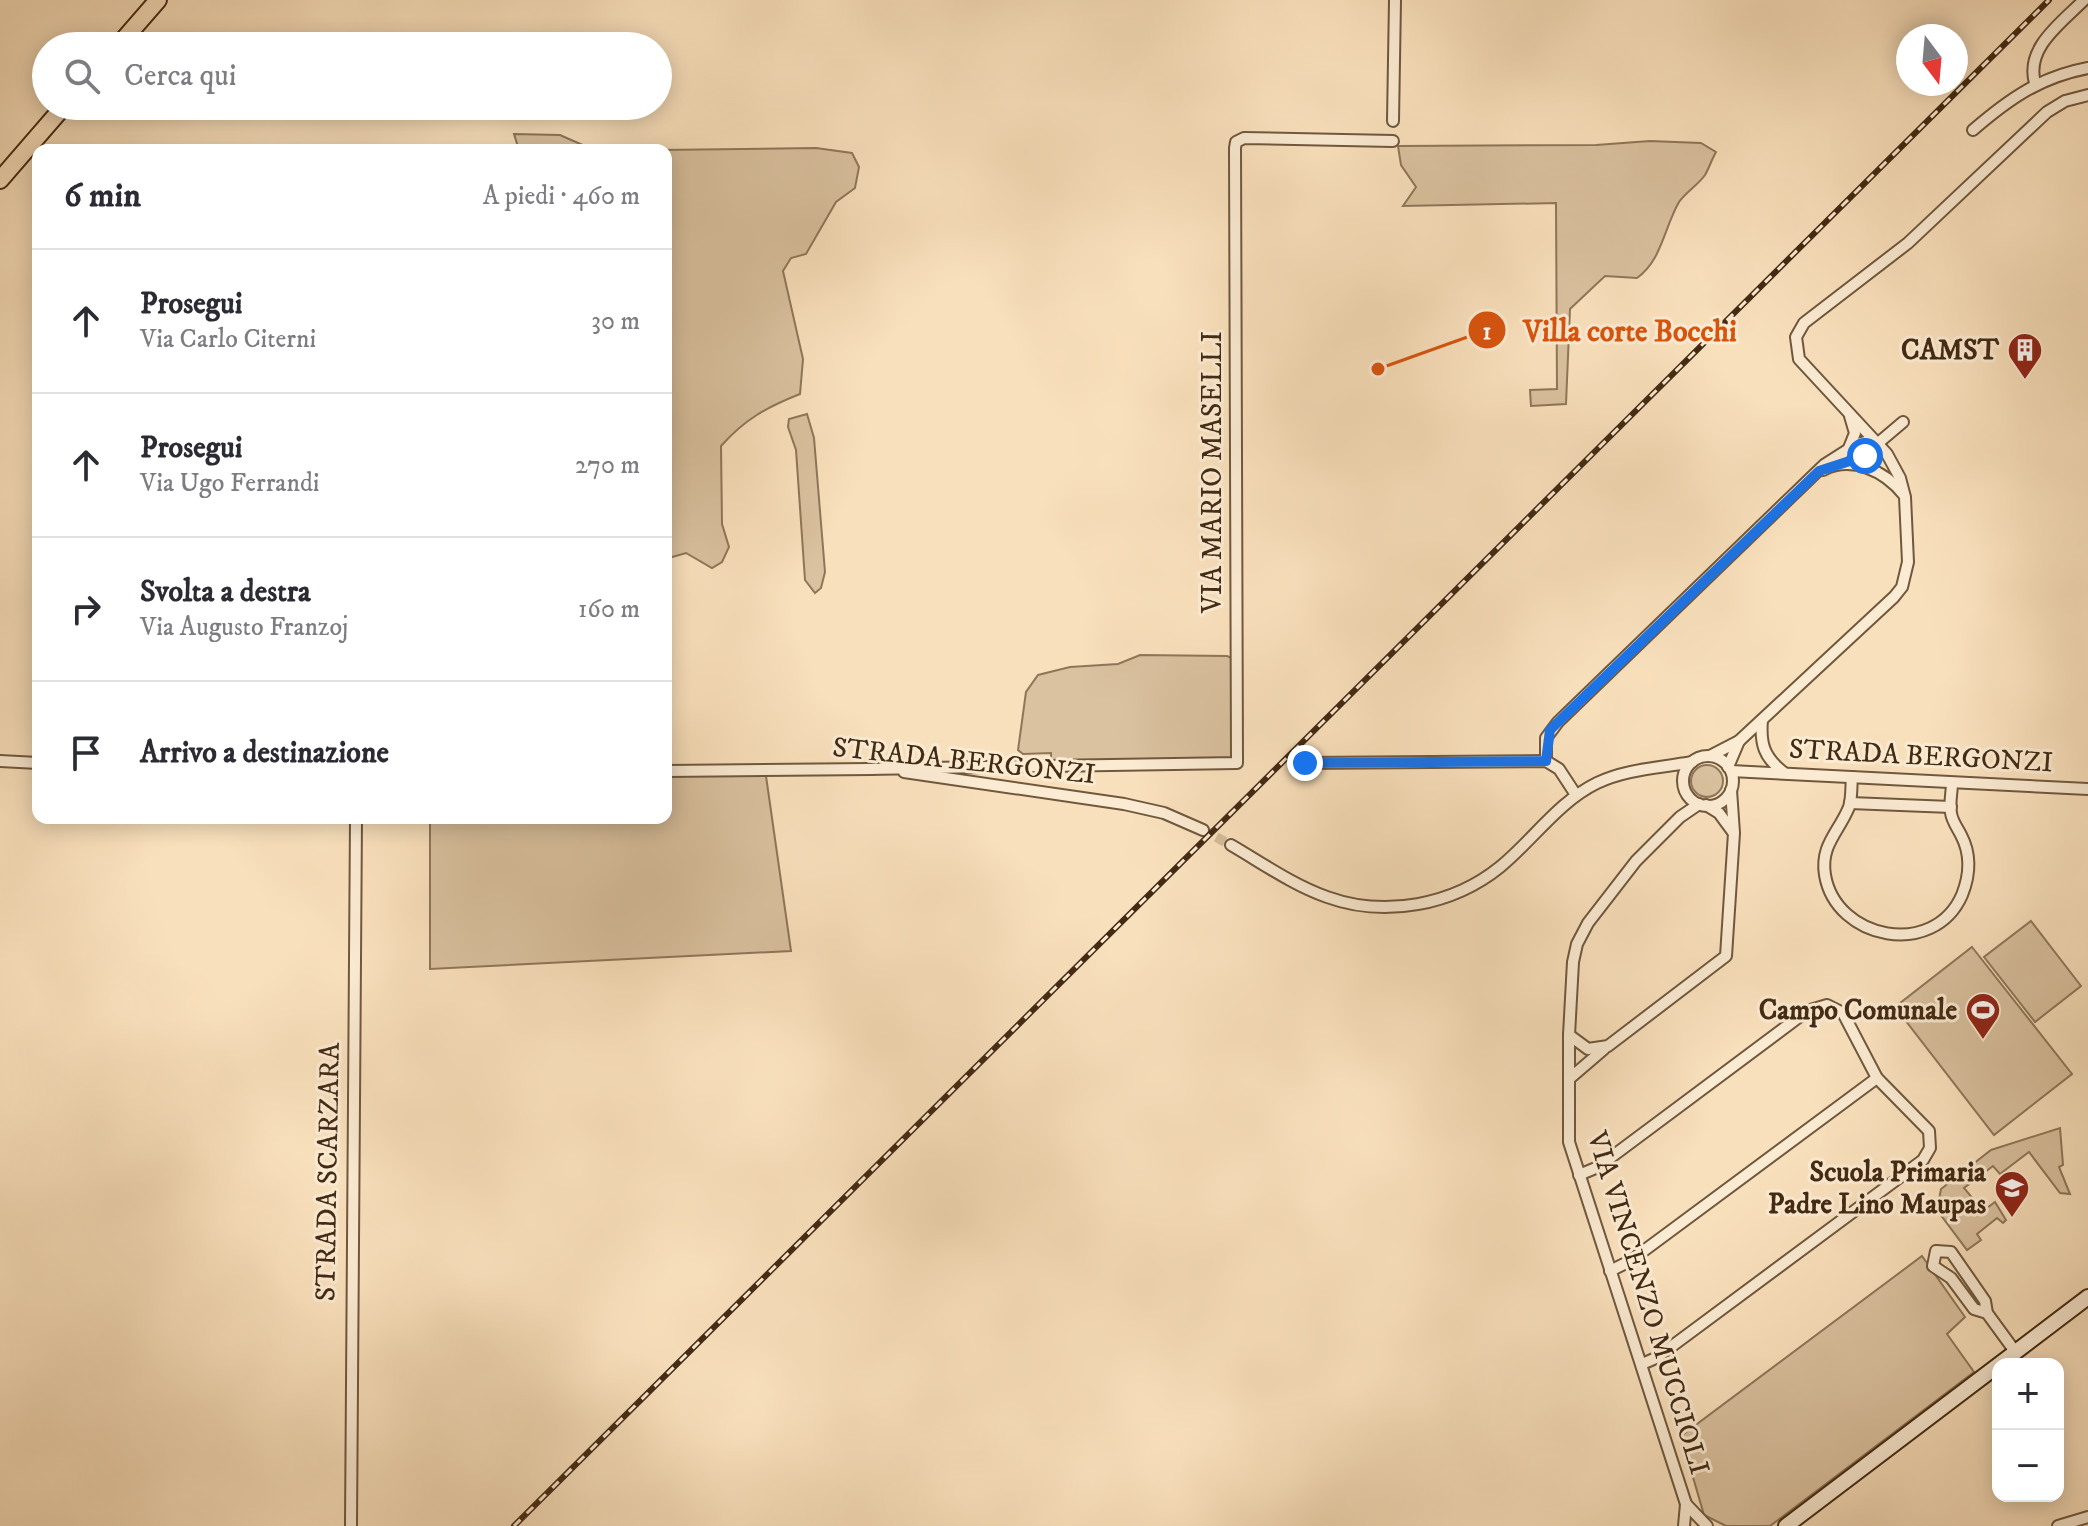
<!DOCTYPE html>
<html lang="it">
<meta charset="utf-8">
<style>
:root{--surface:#fff;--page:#f2f2f3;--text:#2b2b33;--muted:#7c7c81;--line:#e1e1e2}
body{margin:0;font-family:"IM FELL DW Pica",serif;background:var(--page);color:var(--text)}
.controls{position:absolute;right:24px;bottom:24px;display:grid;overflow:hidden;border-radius:16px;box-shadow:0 4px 20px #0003}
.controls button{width:72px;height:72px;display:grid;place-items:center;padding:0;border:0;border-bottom:2px solid var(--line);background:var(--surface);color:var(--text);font:40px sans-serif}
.compass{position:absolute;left:1896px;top:24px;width:72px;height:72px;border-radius:50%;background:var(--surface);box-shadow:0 4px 20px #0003;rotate:164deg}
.stop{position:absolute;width:24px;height:24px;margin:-18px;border:6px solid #1a73e8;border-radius:50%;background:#fff}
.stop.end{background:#1a73e8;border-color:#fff;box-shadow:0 2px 8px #0008}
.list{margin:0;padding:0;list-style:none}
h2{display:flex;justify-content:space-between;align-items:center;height:104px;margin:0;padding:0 32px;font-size:34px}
h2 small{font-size:26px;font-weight:400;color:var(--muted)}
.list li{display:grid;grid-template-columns:52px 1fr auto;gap:24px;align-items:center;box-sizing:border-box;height:144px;padding:0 32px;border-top:2px solid var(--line)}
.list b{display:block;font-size:30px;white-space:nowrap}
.list p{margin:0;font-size:26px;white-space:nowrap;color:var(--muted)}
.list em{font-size:26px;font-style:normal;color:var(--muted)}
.icon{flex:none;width:44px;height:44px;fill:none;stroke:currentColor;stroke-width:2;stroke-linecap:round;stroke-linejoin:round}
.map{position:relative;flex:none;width:2088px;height:1526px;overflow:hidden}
.search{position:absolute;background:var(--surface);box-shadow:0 4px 20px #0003;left:32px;top:32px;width:640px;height:88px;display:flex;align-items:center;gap:20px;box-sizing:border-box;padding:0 28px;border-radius:44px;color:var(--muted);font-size:30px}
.panel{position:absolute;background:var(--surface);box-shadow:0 4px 20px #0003;left:32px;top:144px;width:640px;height:680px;border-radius:16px}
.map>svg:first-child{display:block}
</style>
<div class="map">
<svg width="2088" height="1526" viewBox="0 0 2088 1526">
<rect width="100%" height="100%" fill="#f9e0bc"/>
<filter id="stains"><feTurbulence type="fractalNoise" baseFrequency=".0025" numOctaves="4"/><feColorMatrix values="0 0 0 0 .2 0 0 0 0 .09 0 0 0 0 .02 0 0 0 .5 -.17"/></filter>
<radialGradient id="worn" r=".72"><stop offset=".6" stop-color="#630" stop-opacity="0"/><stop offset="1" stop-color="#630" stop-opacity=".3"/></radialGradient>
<g fill="#dac19f" stroke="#8e7659" stroke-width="2">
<path d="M514,134L560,135L594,150H519Z"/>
<path d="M1650,141L1701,143L1716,152C1712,159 1709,168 1705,175C1698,185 1686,192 1679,202C1664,228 1662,260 1637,278L1605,276L1570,309L1566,404L1531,406L1530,390L1557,389L1556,203L1403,206L1416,187L1401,165L1398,146L1596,145Z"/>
<path d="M816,148L852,153L859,167L855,188L836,202L806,254L791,258L783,271L803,359L800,394C767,407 745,419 721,446L722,524L729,547L722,562L712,568L686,553L669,558L666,150H659Z"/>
<path d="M807,414L814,438L825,572L821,588L815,593L805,580L796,450L788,427L789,419Z"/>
<path d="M1140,655L1227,656L1234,659L1233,760L1051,761V753L1023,754L1018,750L1026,692L1038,675L1070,667L1118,664Z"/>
<circle cx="1707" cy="781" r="16"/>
<path d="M765,769L791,951L430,969V818H666V772Z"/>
<path d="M2031,921L2081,986L2035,1022L1984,957Z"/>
<path d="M1972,947L2072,1074L1994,1135L1895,1007Z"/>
<path d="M2060,1128L2063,1165L2059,1167L2070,1194L2060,1193L2029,1152L2000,1174L1993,1166L1964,1188L1983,1211L1995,1202L2006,1220L2003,1223L1997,1218L1977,1234L1981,1240L1967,1250L1937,1210L1941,1189L1991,1150Z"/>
<path d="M1922,1256L1965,1317L1947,1334L1974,1372L1770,1526H1726L1704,1515L1681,1436Z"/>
</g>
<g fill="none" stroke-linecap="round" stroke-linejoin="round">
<path stroke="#d5bc9a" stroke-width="10" stroke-dasharray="10 5" stroke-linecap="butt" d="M1203,830L1231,845"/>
<g stroke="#70583d" stroke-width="14">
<g id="street">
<path d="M2035,83C2025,48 2061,23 2084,0"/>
<path d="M1393,121L1395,0"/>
<path d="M1973,130C2009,99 2040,77 2088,68"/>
<path d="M1877,444L1903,422"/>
<path d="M1849,448L1855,433L1850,416"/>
<path d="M1851,463L1865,456L1873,440"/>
<path d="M1823,470C1852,455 1885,471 1904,495"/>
<path d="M1762,720C1760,744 1764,757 1783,772"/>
<path d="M1710,756L1739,741L1894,597L1902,587L1908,562L1905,497L1900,478L1887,454L1799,359L1796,337L1804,323L1908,243L2047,112L2065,101L2088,95"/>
<circle cx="1708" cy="781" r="25"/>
<path d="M0,761L38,763"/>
<path d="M1546,761V738L1558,722L1824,465L1857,444L1873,440"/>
<path d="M1305,763L1546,761L1559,769L1576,795"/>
<path d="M1728,767L1739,741"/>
<path d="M867,769L1237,763L1235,148L1236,142L1244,138L1393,141"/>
<path d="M666,771L872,769"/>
<path d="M1731,771L2088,789"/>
<path d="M904,772L1124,804L1164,813L1203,830"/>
<path d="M1852,777C1851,787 1852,798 1849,807C1839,832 1820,845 1825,875C1836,940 1934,959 1962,895C1970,875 1971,854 1961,835C1958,829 1952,821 1951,813C1949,804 1952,792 1952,783"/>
<path d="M1850,803L1951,807"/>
<path d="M1706,805L1719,813L1733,832"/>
<path d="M1231,845C1262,863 1293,885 1327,897C1385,918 1453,905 1500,867C1533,840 1558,802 1597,783C1626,769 1660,768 1692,762"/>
<path d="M1569,1035L1588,1049L1608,1046L1726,956L1734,833L1731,790"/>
<path d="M1569,1079L1604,1049"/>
<path d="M1579,1175L1598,1167L1807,1011L1827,1005L1843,1013L1877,1078L1929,1131L1930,1148L1923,1160L1656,1358L1642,1364"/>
<path d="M1610,1271L1630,1261L1877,1078"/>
<path d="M1987,1313L1974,1309L1951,1278L1933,1266L1936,1251L1951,1252L1985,1301L1987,1313L2014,1350"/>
<path d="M1686,1504L1569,1142V1035L1573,962L1577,944L1588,923L1636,861L1680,817L1699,804"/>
<path d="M351,1526L356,818"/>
<path d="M1684,1526L1686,1504L1707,1526"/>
<path d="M2058,1526L2088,1517"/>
</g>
</g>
<g stroke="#432a13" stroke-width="18">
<path id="secondary" d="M1786,1526L2088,1297"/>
</g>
<g stroke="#432a13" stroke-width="20">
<g id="primary">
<path d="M118,46L158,0"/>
<path d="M0,180L64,106"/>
</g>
</g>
<use href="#street" stroke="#fbebd3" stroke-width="10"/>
<use href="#secondary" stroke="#fbebd3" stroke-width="14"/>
<use href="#primary" stroke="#f9e0bc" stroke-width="16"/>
<g stroke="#432a13" stroke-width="6">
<path id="rail" d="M514,1526L2049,0"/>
</g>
<use href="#rail" stroke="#fbebd3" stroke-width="3" stroke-dasharray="9" stroke-linecap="butt"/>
</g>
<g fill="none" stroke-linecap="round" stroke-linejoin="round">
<path stroke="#1a73e8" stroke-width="10" d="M1305,763L1546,761L1550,730L1819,471L1865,456"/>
</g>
<defs>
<g id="building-pin" transform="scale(1.8)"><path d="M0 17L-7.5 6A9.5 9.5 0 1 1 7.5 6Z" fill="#8f2418" stroke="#fbebd3"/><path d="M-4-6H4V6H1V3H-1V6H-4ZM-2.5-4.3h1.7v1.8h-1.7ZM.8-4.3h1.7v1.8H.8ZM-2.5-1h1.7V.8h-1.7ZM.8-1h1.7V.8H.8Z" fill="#fff"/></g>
<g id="stadium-pin" transform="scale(1.8)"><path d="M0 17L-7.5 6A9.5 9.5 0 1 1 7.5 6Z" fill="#8f2418" stroke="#fbebd3"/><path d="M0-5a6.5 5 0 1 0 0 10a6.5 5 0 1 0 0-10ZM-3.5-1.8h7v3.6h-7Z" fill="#fff"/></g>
<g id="school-pin" transform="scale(1.8)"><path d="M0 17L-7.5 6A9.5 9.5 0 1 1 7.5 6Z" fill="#8f2418" stroke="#fbebd3"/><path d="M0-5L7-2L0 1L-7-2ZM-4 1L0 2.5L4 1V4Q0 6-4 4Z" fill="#fff"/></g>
</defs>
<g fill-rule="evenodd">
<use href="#building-pin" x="2025" y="350"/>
<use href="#stadium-pin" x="1983" y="1010"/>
<use href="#school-pin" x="2012" y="1188"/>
</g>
<g text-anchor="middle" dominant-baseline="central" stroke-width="6" stroke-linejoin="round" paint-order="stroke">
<g font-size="28" font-weight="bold" fill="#432a13" stroke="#fbebd3" text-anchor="end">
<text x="1999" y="350">CAMST</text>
<text x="1957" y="1010">Campo Comunale</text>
<text x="1986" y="1172">Scuola Primaria<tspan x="1986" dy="32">Padre Lino Maupas</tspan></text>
</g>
<g font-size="28" fill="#432a13" stroke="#fbebd3">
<text transform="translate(1212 472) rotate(-90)">VIA MARIO MASELLI</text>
<text transform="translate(1921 756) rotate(3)">STRADA BERGONZI</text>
<text transform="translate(964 761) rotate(6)">STRADA BERGONZI</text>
<text transform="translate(328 1172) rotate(-89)">STRADA SCARZARA</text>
<text transform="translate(1648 1303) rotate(73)">VIA VINCENZO MUCCIOLI</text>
</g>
</g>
<path fill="none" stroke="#d8540d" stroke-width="3" d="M1378 369L1487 330"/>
<g fill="#d8540d" stroke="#fbebd3" stroke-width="3">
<circle cx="1378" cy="369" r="8"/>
<circle cx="1487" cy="330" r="20"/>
</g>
<g font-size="24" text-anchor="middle" font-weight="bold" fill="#fff">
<text x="1487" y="339">1</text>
</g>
<g font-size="30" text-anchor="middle" font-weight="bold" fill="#d8540d" stroke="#fbebd3" stroke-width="6" stroke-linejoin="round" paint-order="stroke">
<text x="1630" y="341">Villa corte Bocchi</text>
</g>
<rect width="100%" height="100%" filter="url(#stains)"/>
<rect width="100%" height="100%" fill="url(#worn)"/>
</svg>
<div class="controls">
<button>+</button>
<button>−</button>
</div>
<svg class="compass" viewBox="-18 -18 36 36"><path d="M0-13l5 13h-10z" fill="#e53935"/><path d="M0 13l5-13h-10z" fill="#7c7c81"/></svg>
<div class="stop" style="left:1865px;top:456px"></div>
<div class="stop end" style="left:1305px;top:763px"></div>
<div class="search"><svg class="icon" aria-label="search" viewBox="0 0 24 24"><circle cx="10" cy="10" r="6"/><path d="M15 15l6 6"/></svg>Cerca qui</div>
<section class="panel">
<h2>6 min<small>A piedi · 460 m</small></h2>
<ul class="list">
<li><svg class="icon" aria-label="ahead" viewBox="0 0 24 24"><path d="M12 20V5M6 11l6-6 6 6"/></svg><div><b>Prosegui</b><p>Via Carlo Citerni</p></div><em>30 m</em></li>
<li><svg class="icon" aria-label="ahead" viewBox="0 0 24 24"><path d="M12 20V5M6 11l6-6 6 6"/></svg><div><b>Prosegui</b><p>Via Ugo Ferrandi</p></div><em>270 m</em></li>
<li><svg class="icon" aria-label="right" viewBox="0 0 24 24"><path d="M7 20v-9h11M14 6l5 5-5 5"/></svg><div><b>Svolta a destra</b><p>Via Augusto Franzoj</p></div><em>160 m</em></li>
<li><svg class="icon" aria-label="arrive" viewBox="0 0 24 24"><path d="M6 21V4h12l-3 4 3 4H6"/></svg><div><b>Arrivo a destinazione</b></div></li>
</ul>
</section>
</div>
